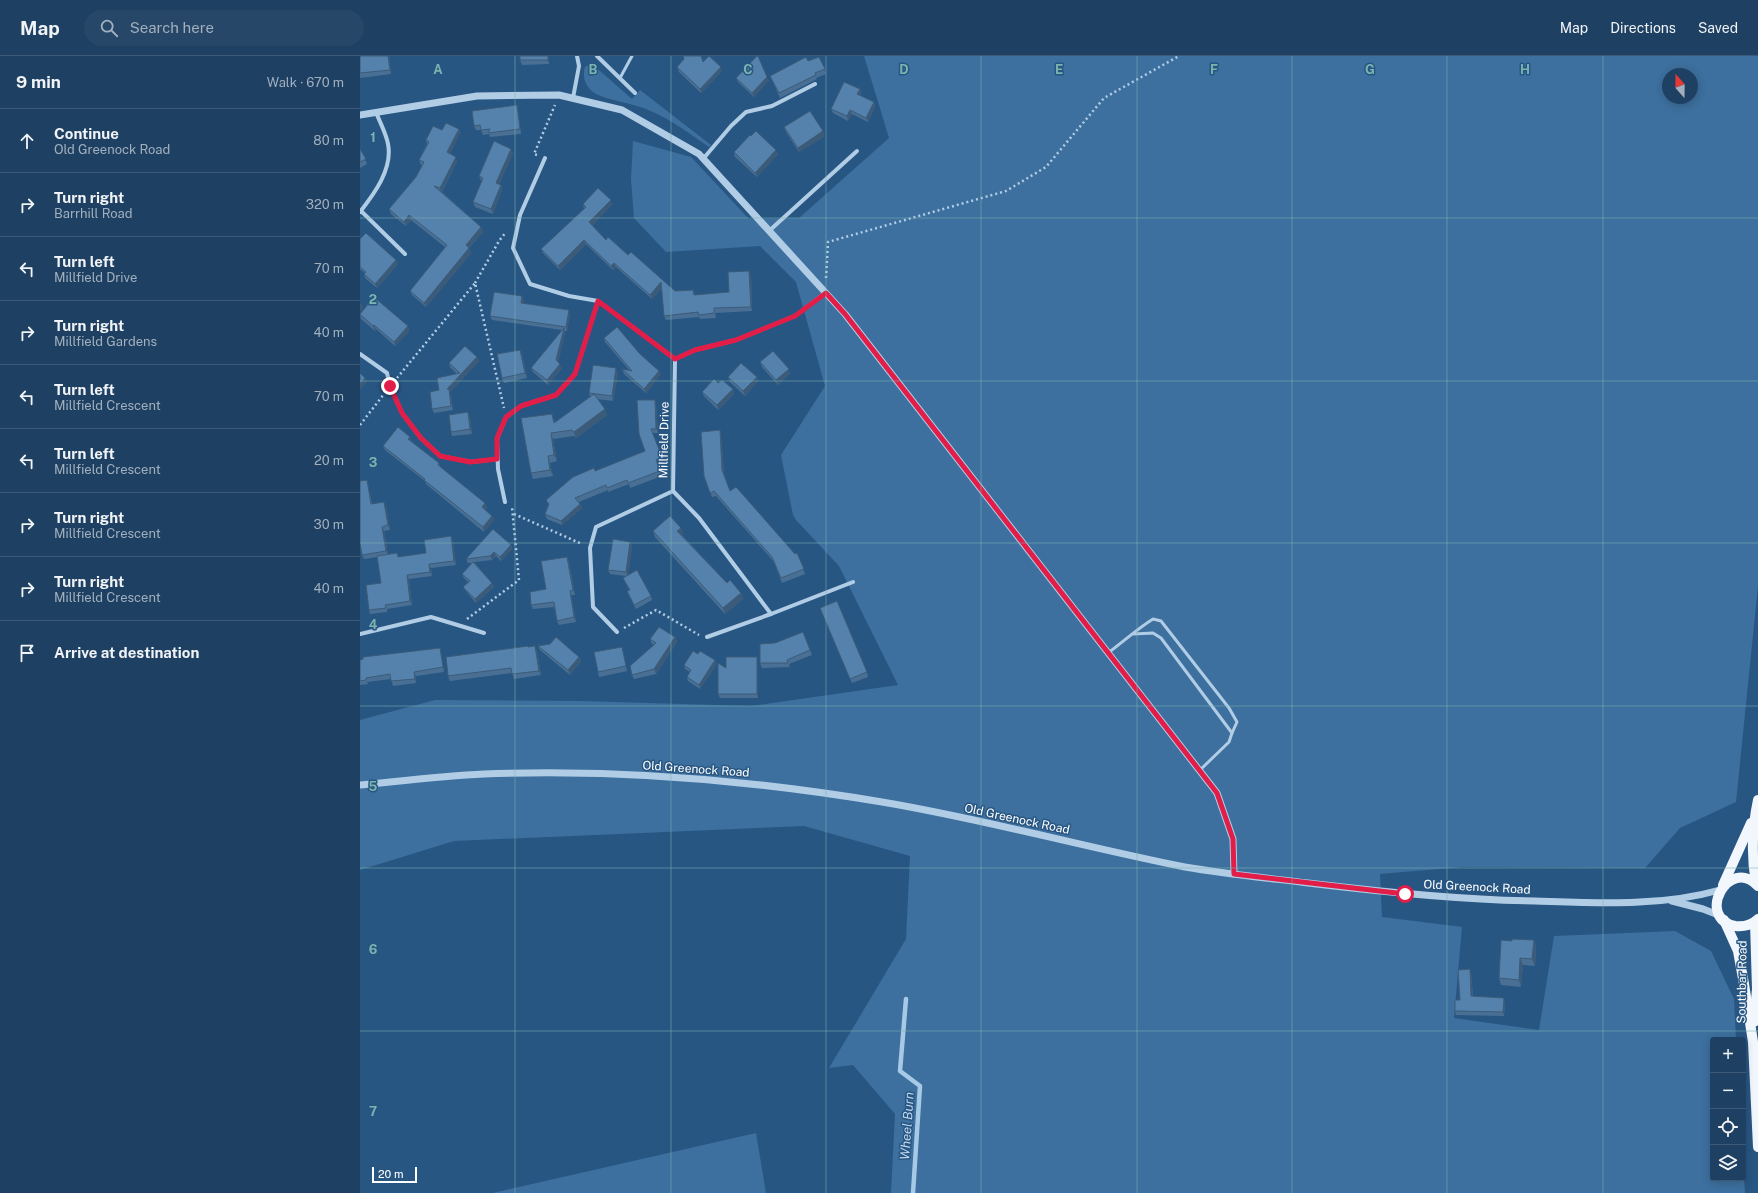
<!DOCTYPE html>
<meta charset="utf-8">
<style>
:root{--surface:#1e4062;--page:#264768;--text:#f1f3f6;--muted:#a1afbe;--line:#3c5977}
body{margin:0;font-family:"Public Sans",sans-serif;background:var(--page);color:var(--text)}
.controls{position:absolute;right:12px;bottom:12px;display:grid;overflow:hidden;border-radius:4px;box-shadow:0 2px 10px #0003}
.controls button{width:36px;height:36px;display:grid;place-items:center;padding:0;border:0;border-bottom:1px solid var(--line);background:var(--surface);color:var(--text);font:20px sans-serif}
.compass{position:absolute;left:1302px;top:12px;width:36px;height:36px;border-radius:50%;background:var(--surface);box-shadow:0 2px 10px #0003;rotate:340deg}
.scale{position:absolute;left:12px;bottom:10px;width:45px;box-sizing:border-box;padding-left:4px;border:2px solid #fff;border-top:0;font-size:11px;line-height:14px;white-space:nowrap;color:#fff;-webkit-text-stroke:3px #285682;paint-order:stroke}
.stop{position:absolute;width:12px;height:12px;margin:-9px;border:3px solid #e11d48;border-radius:50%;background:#fff}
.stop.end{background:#e11d48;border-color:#fff;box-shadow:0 1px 4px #0008}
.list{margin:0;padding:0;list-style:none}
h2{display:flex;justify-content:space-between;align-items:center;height:52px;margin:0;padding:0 16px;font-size:17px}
h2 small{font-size:13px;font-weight:400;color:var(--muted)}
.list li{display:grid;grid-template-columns:26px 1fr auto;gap:12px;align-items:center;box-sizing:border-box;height:64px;padding:0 16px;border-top:1px solid var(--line)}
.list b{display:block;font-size:15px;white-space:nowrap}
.list p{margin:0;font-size:13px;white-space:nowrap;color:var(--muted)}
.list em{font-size:13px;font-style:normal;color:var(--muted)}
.icon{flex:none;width:22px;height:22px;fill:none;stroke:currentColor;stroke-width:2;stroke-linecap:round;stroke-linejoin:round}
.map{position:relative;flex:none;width:1398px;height:1137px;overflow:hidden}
header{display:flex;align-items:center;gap:24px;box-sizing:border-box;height:56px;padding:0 20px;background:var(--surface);border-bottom:1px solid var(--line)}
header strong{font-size:19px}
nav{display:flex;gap:22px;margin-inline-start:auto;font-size:14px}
.search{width:280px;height:36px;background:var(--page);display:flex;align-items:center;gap:10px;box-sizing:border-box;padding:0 14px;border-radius:22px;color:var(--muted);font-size:15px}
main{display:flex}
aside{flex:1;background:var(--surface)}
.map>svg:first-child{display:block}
</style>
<header>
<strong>Map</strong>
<div class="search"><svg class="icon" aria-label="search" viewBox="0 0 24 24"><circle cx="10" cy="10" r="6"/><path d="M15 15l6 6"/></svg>Search here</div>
<nav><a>Map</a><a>Directions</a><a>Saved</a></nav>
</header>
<main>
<aside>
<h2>9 min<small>Walk · 670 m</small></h2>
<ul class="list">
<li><svg class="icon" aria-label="ahead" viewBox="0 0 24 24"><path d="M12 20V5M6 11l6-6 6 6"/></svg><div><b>Continue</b><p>Old Greenock Road</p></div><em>80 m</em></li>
<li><svg class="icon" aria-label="right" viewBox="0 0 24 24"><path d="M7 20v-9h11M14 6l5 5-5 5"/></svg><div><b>Turn right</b><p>Barrhill Road</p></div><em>320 m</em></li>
<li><svg class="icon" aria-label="left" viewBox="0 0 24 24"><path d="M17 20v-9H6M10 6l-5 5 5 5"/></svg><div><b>Turn left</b><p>Millfield Drive</p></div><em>70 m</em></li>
<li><svg class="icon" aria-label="right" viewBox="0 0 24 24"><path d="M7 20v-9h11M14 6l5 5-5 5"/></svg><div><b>Turn right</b><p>Millfield Gardens</p></div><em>40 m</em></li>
<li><svg class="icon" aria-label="left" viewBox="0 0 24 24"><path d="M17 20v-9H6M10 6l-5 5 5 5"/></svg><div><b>Turn left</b><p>Millfield Crescent</p></div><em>70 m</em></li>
<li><svg class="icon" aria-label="left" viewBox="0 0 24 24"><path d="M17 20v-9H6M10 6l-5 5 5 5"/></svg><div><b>Turn left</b><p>Millfield Crescent</p></div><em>20 m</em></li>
<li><svg class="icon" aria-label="right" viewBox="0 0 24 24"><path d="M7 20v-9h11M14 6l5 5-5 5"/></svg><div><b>Turn right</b><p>Millfield Crescent</p></div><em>30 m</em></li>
<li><svg class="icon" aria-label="right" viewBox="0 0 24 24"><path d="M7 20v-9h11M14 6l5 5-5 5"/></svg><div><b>Turn right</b><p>Millfield Crescent</p></div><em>40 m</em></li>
<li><svg class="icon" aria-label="arrive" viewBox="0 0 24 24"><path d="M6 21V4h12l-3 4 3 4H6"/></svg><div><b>Arrive at destination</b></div></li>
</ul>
</aside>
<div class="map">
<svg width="1398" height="1137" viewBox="0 0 1398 1137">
<rect width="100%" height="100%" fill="#285682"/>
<g fill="#3d709f" fill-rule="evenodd">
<path d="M504,0H1398V530L1376,746L1320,772L1285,812L1102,811L1020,818L1022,861L1102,871L1094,962L1179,974L1194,880L1315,875L1351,895L1374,943L1376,984H1353V1122H1383V1107L1385,1137H531L535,1058L493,1009L469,1012L546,883L550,800L444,770L94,785L0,814V664L75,644L220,645L391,650L538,629L479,510L436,464L433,459L421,399L465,330L436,226L400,190L306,196L274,162L271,123L273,85L331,101L389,163L439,162L529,82ZM1308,18H1332V42H1308Z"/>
<path d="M232,8L272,43L280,34L351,89L349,91C329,77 309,62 286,53C272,47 244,44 233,36C225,30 222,20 225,11Z"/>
<path d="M396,1077L406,1137H133Z"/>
</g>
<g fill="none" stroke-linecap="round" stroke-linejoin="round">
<path stroke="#a6c9e6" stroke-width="4.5" d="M546,943L540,1015L560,1030L553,1137"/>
<g stroke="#b1cde6" stroke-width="2.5" stroke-dasharray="2 3" stroke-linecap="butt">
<path d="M177,99L174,98L195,49"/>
<path d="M466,222L468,186L646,135L686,111L744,42L819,0"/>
<path d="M115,227L139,185L146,176"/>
<path d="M37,322L115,227L144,352"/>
<path d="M0,369L24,338"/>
<path d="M154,458L222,488"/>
<path d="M107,563L159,524L152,451"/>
<path d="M264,572L296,554L339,579"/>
</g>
<g stroke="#b1cde6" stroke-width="3">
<path d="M260,22L272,0"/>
<path d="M748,597C763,586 777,573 793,563L801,565L869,652L877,666L872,677L801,582L793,577L774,578"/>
<path d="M840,714L869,686L872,677"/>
</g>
<g stroke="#b1cde6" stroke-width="4">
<path d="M237,0L275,37"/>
<path d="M213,42L219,10L217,0"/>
<path d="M185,102L160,159L153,192L170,228L209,240L238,245L315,303"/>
<path d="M343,103L371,70L386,56L412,50L455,28"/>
<path d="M1,155L45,198"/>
<path d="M0,156C14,138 33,113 28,88C26,77 20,67 16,56"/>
<path d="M409,175L497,95"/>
<path d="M0,298L27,317L30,330L42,357L61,382L80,400L111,406L137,403"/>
<path d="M315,303L313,435L339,462L411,558L493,526"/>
<path d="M315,303L335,294L376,284L435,260L465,237"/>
<path d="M145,446L138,413L137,383L146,361L161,350L196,339L215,318L238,245"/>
<path d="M257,576L233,551L230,492L236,471L313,435"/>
<path d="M0,578L71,561L124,577"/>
<path d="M347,581L411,558"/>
</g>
<g stroke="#b1cde6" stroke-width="7">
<path d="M0,59L117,40L199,39L262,54L339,98L485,258L857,737L873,783L874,818"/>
<path d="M0,729C41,725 82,720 124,718C256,713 391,724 522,746C624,763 724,791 825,811C866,818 907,822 948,827C1023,836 1099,844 1175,845C1236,847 1300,851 1360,834"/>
<path d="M1312,845L1343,853L1361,860"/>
</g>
<g stroke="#f2f7fd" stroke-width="10">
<path d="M1396,827C1391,799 1392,772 1398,744"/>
<path d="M1363,829L1391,767"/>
<path d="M1398,830C1369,799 1335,862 1375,870C1384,871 1392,869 1398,863"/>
<path d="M1364,864L1378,895L1384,928L1393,986L1398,1091"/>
<path d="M1394,966L1397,933L1395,866"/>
</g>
</g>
<g fill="#497094">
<path d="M0,0H29L31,18L0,22Z"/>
<path d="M160,0H189V8L162,9L160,4Z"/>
<path d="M459,1L466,18L456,22L457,23L420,42L410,20Z"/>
<path d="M343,6L362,15L341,37L319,16L317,11Z"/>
<path d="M376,22L409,24L394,41L378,26Z"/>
<path d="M500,33L501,38L500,40L514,46L515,51L508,66L492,58L488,65L473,57L471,53Z"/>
<path d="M158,54L161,78L130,81L129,78L123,79L121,74H116L114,70Z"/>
<path d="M424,71L465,80L439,96L426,76Z"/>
<path d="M99,73L100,77L90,98L97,105L82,136L121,171L123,176L109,192L111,197L66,251L52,239L50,235L85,191L51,164L46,170L31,158L29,153L56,121L62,109H61L59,104L67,88L66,84L82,74Z"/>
<path d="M0,93L7,108L0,112Z"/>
<path d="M374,96L418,98L397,121L375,101Z"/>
<path d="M153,97L139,129H141L142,134L133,158L115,151L113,146L122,125L121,124L119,120Z"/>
<path d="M223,148H252L232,170L246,184L268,199L315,235L333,234L335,239L369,236L391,219L392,255L355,257L356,262L340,263L339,261L306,264L304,260L302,232L292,243L256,211L253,214L226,188L200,214L183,197L181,193L224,153Z"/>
<path d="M0,183L38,208L17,232L5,222L4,218L5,217L0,213Z"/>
<path d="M164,244L163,247L210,258L207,275H205V276L198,306L202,312L188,329L173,316L171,312L202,274L132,264L130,260Z"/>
<path d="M0,258L48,270L49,275L35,290L16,273L15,275L1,263Z"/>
<path d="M244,282L280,298L299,315L300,319L286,337L264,318L262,313L270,315L245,286Z"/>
<path d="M160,294L162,298L167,322L144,327L142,322Z"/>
<path d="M119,305L90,336L93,354L74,357L72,353L79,334L97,318L90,311L89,307Z"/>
<path d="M400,306L430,317L418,329L402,311Z"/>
<path d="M258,317L253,345L237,343L247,359L216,382L214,380L193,383L197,405L190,407L193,420L173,423L171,417L194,364L195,366L230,341L229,337Z"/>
<path d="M368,321H397L398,325L385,340L370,326Z"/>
<path d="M358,327L373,333L374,338L358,354L344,340L342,336Z"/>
<path d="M295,344L296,349L298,377H292L303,406L297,408L302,420L270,432L269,428L248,436V434L219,446L222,452L202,469L187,463L185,458L189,450L186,444L235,415L285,395Z"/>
<path d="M110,361L112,378L92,380L91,376Z"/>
<path d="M360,374L361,379L364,418L370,435L435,498L437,497L445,518L422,527L414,506L356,440L352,441L344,420Z"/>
<path d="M52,385L51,386L79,407L80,411L127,451L125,454L132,460L134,464L124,476L66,428L65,425L25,394L23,390Z"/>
<path d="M8,428L12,448L26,450L30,474L24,475L28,498L37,497L39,501L66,497L91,480L93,485L96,509L71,512L72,520L49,523L52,549L27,553V556L10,558L9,554L21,527L17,501L4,503L2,499Z"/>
<path d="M321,472L323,478L322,479L367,527L381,537L383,543L365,558L295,481L293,475Z"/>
<path d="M270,486L272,490L268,519L291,540L292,544L276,553L267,535L269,534L263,522L266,520L250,518L248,514Z"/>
<path d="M151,489L152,493L141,505L136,500L132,504L114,506L132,527L134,531L116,547L105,534L103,531L108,526L104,522L102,518L113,507H108L106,503Z"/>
<path d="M207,501L209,506L215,539H211L216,566L199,569L197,565L194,551L173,553L171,549L186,533Z"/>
<path d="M462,556L507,616L508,621L492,627Z"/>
<path d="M443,576L452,599L429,608L430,611L402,612L400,607L415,587Z"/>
<path d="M315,581L317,586L296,618L274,623L272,619L294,589L292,588L290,583Z"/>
<path d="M178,590L219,601L221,605L210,619L180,594Z"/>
<path d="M168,591L177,595L181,619L154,623L152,617L90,625L88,620Z"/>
<path d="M262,591L263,595L267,615L239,621L238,616Z"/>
<path d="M80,592L81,597L84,616L56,620V627L33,630L31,623L7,626L8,628L0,629V604Z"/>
<path d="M338,598L355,604L356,609L340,633L328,625L327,621L330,616L325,613L324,609Z"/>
<path d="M398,605V642H360L358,638L366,612Z"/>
<path d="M1174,884L1176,891L1175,910L1163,909L1161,931L1141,929L1139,922L1152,885Z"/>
<path d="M1111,917L1113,940L1145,946L1144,960L1096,959L1095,955Z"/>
</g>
<g fill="#3c5b78">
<path d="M28,0H29L31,18L30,14Z"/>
<path d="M188,0H189V8L188,4Z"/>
<path d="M361,11L362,15L341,37L340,33Z"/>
<path d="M407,21L409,24L394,41L392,37Z"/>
<path d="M500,33L501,38L499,43L497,38Z"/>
<path d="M514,46L515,51L508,66L506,62Z"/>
<path d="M490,54L492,58L488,65L487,60Z"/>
<path d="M99,73L100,77L89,101L87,96Z"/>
<path d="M463,75L465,80L439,96L438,92Z"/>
<path d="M151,93L153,97L138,132L136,127Z"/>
<path d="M416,94L418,98L397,121L395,117Z"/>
<path d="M96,101L97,105L81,137L80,132Z"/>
<path d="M141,129L142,134L133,158L131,153Z"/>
<path d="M251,144L252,148L231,171L229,166Z"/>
<path d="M49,159L51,164L46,170L44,166Z"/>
<path d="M121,171L123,176L107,194L106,189Z"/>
<path d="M224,184L226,188L200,214L198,210Z"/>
<path d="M109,192L111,197L66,251L64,247Z"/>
<path d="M36,204L38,208L17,232L15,228Z"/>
<path d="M254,207L256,211L253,214L251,210Z"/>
<path d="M389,215L391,219L392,255L391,251Z"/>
<path d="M301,226L303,231L292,243L290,239Z"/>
<path d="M162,240L164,244L163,251L161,247Z"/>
<path d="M1,247L3,251L0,255V248Z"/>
<path d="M209,254L210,258L207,275L206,271Z"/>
<path d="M14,269L16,273L15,275L13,270Z"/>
<path d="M48,270L49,275L35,290L34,286Z"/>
<path d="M204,272L205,276L198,309L196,304Z"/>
<path d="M160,294L162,298L167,322L165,317Z"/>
<path d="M117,301L119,305L90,336L93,354L87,333Z"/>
<path d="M200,308L202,312L188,329L187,324Z"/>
<path d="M256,312L258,317L253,345L252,340Z"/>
<path d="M429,313L430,317L418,329L416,324Z"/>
<path d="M299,315L300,319L286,337L284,333Z"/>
<path d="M397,321L398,325L385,340L383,335Z"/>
<path d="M5,322L7,326L0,334V328Z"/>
<path d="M373,333L374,338L358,354L357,349Z"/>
<path d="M295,344L296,349L298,377L296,373Z"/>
<path d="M245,353L247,359L216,382L214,376Z"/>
<path d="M108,356L110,361L112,378L110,373Z"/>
<path d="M360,374L361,379L364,418L362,414Z"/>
<path d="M191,377L193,383L197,405L194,399Z"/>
<path d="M50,381L52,385L50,388L48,383Z"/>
<path d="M188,400L190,407L193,420L190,414Z"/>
<path d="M24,446L26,450L30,474L28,469Z"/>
<path d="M125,447L127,451L123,455L122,451Z"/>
<path d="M220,448L222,452L202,469L201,465Z"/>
<path d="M132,460L134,464L124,476L123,471Z"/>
<path d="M22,471L24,475L28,500L26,495Z"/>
<path d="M321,472L323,478L320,481L317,475Z"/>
<path d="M91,480L93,485L96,509L94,505Z"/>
<path d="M270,486L272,490L268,521L266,516Z"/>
<path d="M151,489L152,493L141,505L140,501Z"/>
<path d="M134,496L136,500L132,504L130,500Z"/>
<path d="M207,501L209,506L215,539L213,534Z"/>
<path d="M69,508L71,512L72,520L70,516Z"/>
<path d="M47,519L49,523L52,549L50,545Z"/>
<path d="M132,527L134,531L116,547L115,543Z"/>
<path d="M210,535L211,539L216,566L214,561Z"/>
<path d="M381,537L383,543L365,558L363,552Z"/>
<path d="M315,581L317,586L296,618L294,613Z"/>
<path d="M175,590L177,595L181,619L179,615Z"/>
<path d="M219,601L221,605L210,619L208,614Z"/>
<path d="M397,601L398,605V642L397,638Z"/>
<path d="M355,604L356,609L340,633L339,629Z"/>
<path d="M54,616L56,620V627L55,623Z"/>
<path d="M1174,884L1176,891L1175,910L1172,903Z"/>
<path d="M1160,902L1163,909L1161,931L1159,924Z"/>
<path d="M1110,913L1111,917L1113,944L1111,940Z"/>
<path d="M1144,942L1145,946L1144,960L1143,956Z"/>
</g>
<g fill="#5582ac" stroke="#3c5b78">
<path d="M0,0H28L30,14L0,17Z"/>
<rect x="160" y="0" width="28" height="4"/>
<path d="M323,0H341L343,6L349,0L361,11L340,33L317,11L324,3Z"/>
<path d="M397,0H398L407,21L392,37L376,22Z"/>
<path d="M446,1L448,5L459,1L465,13L455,17L456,19L419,37L410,20Z"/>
<path d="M484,26L500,33L497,38L514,46L506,62L490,54L487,60L471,53Z"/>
<path d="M157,49L160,73L128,77L130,73L121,74L120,69L114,70L112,55Z"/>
<path d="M450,55L463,75L438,92L424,71Z"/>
<path d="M86,67L99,73L87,96L96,101L80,132L74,130L121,171L106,189L109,192L64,247L50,235L87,189L49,159L44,166L29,153L56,121L64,106L59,104L69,86L66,84L73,70L82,74Z"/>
<path d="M396,75L416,94L395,117L374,96L390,79L391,80Z"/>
<path d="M134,85L151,93L136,127L141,129L131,153L113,146L123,122L119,120Z"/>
<path d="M0,93L6,103L0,106Z"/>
<path d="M238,132L251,144L229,166L246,184L248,181L268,199L271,196L315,235L333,234L334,239L369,236L368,216L389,215L391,251L354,252V257L339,259L338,256L304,260L301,226L290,239L254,207L251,210L224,184L198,210L181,193L226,151L223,148Z"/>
<path d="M6,177L36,204L15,228L4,218L6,216L0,211V183Z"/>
<path d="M134,236L162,240L161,247L209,254L206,271L130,260Z"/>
<path d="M14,241L48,270L34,286L14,269L13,270L0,258Z"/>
<path d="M257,271L280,298L299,315L284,333L262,313L272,315L244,282Z"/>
<path d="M204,272L196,304L200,308L187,324L171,312Z"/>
<path d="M105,290L117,301L87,333H89L91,350L72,353L70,336L79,334L77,322L100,317L89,307Z"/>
<path d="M160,294L165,317L142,322L137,298Z"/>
<path d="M413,295L429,313L416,324L400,306Z"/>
<path d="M381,307L397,321L383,335L368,321Z"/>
<path d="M233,309L256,312L252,340L229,337Z"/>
<path d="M0,317L5,322L0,328Z"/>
<path d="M354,323L358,327L362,324L373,333L357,349L342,336Z"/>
<path d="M234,338L245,353L214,376L212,374L191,377L194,399L188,400L190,414L171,417L161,362L192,358L194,367Z"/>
<path d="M277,344H295L296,373H291L302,401L296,404L300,415L268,427L267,424L247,432L246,429L215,442L220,448L201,465L185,458L189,448L186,444L213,421L234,412L235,415L285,395L279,378Z"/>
<path d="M108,356L110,373L91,376L89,359Z"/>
<path d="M38,371L50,381L48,383L79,407L78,409L125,447L122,451L132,460L123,471L64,424L65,423L23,390Z"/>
<path d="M360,374L362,414L370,435L376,431L385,441L435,498L437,497L444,513L421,522L412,501L354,435L350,437L344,420L341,376Z"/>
<path d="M7,424L11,448L24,446L28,469L22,471L26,495L2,499L0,487V425Z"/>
<path d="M310,460L321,472L317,475L367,527L370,524L381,537L363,552L293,475Z"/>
<path d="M133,473L151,489L140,501L134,496L130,500L106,503Z"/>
<path d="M91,480L94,505L69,508L70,516L47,519L50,545L25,549L26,552L9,554L6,529L21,527L17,500L37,497L38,501L66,497L64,484Z"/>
<path d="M253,483L270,486L266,516L248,514Z"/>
<path d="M207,501L213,534L210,535L214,561L197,565L194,546L171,549L170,536L186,533L181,505Z"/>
<path d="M113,506L132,527L115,543L103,531L110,525L102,518Z"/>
<path d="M277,514L291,540L274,549L267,535L270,534L263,522Z"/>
<path d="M477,545L507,616L490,623L460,552Z"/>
<path d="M299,571L315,581L294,613L272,619L270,610L296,587L290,583Z"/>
<path d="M443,576L450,594L427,604L428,607H400V588L415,587Z"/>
<path d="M196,581L219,601L208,614L178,590L190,588Z"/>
<path d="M168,590V591L175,590L179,615L152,618L151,612L88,620L86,601Z"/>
<path d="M262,591L266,610L238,616L234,596Z"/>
<path d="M80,592L83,611L54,616L55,623L31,625L30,618L6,622V624L0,625V604L3,603V601Z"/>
<path d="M333,595L338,598L340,595L355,604L339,629L327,621L331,614L324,609Z"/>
<path d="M366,601H397V638H358V607L366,612Z"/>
<path d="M1152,883L1174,884L1172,903L1160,902L1159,924L1139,922L1141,884L1152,885Z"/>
<path d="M1110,913L1111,940L1144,942L1143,956L1095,955V944H1100L1098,914Z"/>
</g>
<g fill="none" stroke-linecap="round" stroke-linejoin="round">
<path stroke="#e11d48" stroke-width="5" d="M30,330L42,357L61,382L80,400L110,406L137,403V382L146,361L161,350L196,339L215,318L238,245L315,303L335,294L376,284L435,260L466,237L485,258L857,737L873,783L874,818L1045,838"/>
</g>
<path fill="none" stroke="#7bb4af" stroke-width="1" stroke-opacity="0.55" d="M155,0V1137M311,0V1137M466,0V1137M621,0V1137M777,0V1137M932,0V1137M1087,0V1137M1243,0V1137M0,162H1398M0,325H1398M0,487H1398M0,650H1398M0,812H1398M0,975H1398"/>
<g text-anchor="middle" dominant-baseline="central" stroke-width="3" stroke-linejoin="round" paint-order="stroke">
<g font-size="12" fill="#fff" stroke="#285682">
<text transform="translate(304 384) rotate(-89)">Millfield Drive</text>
<text transform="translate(336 713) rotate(4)">Old Greenock Road</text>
<text transform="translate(657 763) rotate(12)">Old Greenock Road</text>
<text transform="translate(1117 831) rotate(3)">Old Greenock Road</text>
<text transform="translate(1382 926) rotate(-89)">Southbar Road</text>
</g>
<g font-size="13" font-style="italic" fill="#bcd7ee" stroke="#285682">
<text transform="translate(547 1070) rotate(-86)">Wheel Burn</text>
</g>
</g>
<g font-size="13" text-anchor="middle" font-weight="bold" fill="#7bb4af" stroke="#285682" stroke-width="3" stroke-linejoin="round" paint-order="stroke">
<text x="78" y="18">A</text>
<text x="233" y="18">B</text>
<text x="388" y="18">C</text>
<text x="544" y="18">D</text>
<text x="699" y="18">E</text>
<text x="854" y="18">F</text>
<text x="1010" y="18">G</text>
<text x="1165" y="18">H</text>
<text x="13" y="86">1</text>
<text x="13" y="248">2</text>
<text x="13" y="411">3</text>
<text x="13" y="573">4</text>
<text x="13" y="735">5</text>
<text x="13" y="898">6</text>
<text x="13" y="1060">7</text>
</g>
</svg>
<div class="controls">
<button>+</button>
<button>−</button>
<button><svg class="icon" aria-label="locate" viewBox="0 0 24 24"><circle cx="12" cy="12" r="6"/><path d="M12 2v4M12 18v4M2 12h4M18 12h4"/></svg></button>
<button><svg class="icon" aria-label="layers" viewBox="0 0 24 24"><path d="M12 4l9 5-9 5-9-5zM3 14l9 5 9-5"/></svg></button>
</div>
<svg class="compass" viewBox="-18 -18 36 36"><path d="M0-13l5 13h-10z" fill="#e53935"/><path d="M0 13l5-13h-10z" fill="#a1afbe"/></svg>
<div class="scale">20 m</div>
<div class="stop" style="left:1045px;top:838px"></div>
<div class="stop end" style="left:30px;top:330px"></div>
</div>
</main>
